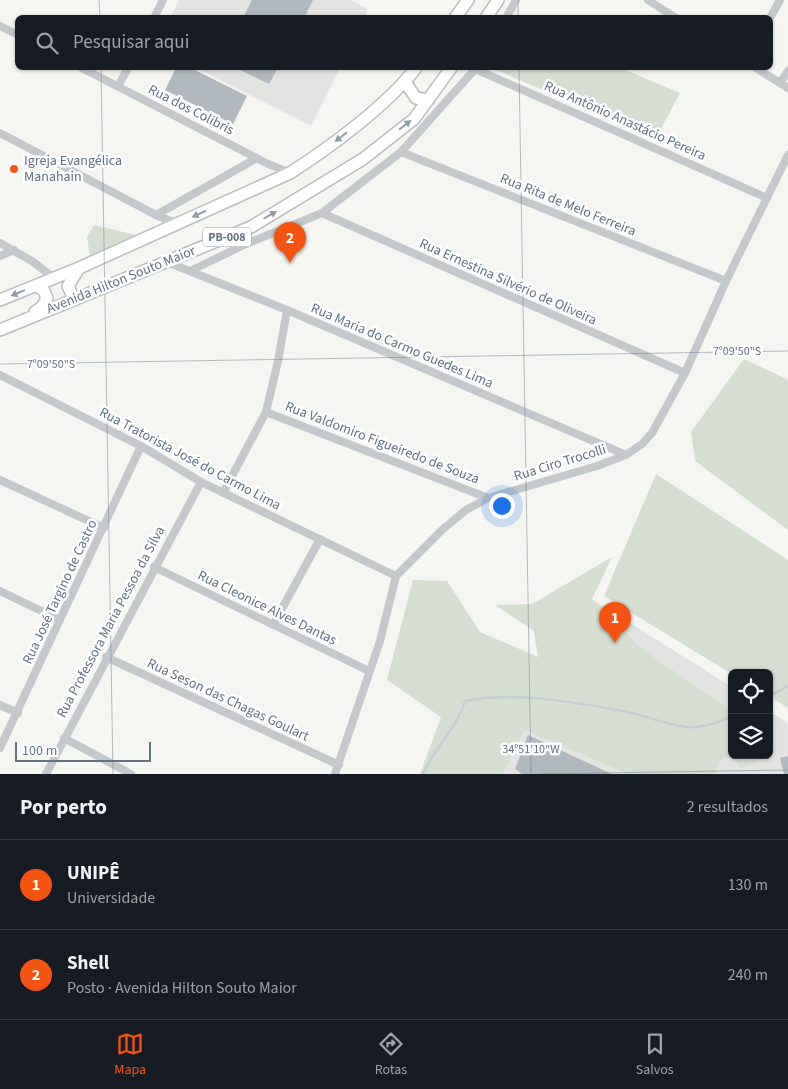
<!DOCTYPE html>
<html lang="pt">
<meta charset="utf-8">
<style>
:root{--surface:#171b24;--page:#20242c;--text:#f1f3f6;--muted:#9ea1a6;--line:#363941;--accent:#f55311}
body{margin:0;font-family:"Source Sans 3",sans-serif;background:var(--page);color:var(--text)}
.controls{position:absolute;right:15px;bottom:15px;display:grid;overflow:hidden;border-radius:8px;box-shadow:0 1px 4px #0004}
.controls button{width:45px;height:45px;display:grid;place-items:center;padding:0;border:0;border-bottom:1px solid var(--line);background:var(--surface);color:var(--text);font:25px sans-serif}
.scale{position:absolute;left:15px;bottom:12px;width:136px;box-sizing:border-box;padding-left:5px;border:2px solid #617385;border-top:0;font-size:14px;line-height:18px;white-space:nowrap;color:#617385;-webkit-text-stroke:4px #fff;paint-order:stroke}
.you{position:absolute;left:501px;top:505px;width:18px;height:18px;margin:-12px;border:4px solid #fff;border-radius:50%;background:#1a73e8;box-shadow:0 0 0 8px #1a73e833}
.badge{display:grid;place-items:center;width:32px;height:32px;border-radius:50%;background:var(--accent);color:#fff;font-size:16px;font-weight:700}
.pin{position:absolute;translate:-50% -41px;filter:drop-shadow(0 1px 2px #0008)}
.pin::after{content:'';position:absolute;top:26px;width:18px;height:15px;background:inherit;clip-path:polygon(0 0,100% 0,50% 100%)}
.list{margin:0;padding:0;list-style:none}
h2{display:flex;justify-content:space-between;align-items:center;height:65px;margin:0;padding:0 20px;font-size:21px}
h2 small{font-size:16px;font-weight:400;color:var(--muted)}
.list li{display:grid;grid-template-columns:32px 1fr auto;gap:15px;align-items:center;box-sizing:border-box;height:90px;padding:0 20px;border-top:1px solid var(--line)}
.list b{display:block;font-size:19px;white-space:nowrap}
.list p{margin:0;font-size:16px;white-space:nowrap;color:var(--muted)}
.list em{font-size:16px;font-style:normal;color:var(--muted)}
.icon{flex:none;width:28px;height:28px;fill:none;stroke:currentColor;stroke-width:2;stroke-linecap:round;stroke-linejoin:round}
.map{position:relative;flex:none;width:788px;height:774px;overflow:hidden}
.search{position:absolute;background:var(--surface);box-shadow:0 1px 4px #0004;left:15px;right:15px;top:15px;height:55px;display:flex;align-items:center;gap:12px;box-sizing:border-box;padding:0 18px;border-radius:8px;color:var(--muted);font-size:19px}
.sheet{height:245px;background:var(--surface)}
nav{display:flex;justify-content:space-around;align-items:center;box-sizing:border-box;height:70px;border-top:1px solid var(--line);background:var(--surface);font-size:14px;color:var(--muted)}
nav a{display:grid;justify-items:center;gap:2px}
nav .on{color:var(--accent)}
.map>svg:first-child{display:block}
</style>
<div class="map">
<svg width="788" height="774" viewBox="0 0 788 774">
<rect width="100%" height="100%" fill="#f5f5f1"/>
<g fill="#e3e4e2">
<path d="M179,0H350L368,9L364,18H170Z"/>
<path d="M196,68H340L311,126Z"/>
<path d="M592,599L732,687V755H769V711L788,723V774H503Z"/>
</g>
<g fill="#d5ded1">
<path d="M491,68H621L680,93L656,138Z"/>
<path d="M94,225L152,239L91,263L87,237Z"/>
<path d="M744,359L788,380V530L695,461L691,432Z"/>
<path d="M656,474L788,560V708L769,696V673L732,674L604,596Z"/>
<path d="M612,557L592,599L643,650L732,711V755H763L765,758L741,768L736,761L726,757L719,761L716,774H628L525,730L503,774H420L441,717L387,680L413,580L447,581L480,632L538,657L534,631L495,605L532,604Z"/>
</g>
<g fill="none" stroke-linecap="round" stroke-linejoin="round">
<g stroke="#c5ced4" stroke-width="2.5">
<path d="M769,696L788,686"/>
<path d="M423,774C434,748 457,728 465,701C513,691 574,702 622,711C667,719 685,740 732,716"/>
</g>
</g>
<g fill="#b1b9be">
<path d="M252,0H313L304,18H243Z"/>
<path d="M176,68H191L247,96L233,124L165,90Z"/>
<path d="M236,68H278L269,84Z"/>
<path d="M528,735L612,774H522L515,769Z"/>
<path d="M788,756V774H784L780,758Z"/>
</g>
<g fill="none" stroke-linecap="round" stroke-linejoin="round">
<g stroke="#b9bdc0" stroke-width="14">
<g id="primary">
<path d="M455,18L468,0"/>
<path d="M486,18L498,0"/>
<path d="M405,82L416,98L428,100"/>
<path d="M74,299L68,286L79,268"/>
<path d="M0,300L79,268L290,173C332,146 386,106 416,68"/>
<path d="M35,312L43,306L47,298L43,289L36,286"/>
<path d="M0,330L251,227L363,159L414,119L451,68"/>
</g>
</g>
<g stroke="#c4c8cb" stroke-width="8">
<path d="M648,0L676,18"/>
<path d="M154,18L163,0"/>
<path d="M506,18L516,0"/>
<path d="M770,18L780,0"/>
<path d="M0,26L18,35"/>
<path d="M82,68L266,163L290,173"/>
<path d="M473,68L767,198"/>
<path d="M756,68L788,88"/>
<path d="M780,83L788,71"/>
<path d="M118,86L128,68"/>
<path d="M0,133L156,215L178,224"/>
<path d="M401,152L726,281"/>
<path d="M322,213L685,373"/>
<path d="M156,215L257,158"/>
<path d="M0,243L32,261L55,279"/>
<path d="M0,256L14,250"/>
<path d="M167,262L287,310L626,455"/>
<path d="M190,271L248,243L322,213L401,152L476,68"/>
<path d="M0,375L141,446L201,482L396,576"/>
<path d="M266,412L488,498"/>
<path d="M0,480L104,528"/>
<path d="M223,493L266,412L278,361L287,310"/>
<path d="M154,567L369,671"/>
<path d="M0,591L60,620"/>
<path d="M273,625L320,539"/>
<path d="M106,657L339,765"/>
<path d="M0,705L18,713"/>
<path d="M64,738L131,774"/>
<path d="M0,748L141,446"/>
<path d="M46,774L201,482"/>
<path d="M335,774L380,641L396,576L442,530L466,510L488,498L597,466L626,455L642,444L652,433L685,373L726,281L788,155"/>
</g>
<use href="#primary" stroke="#fff" stroke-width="11"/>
</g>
<defs><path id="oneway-solid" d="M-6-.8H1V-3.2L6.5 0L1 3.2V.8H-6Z" transform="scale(1.25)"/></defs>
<g fill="#909daa">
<use href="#oneway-solid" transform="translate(405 125) rotate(-38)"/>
<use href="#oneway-solid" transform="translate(341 137) rotate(142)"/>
<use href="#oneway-solid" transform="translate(199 214) rotate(156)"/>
<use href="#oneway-solid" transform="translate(270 215) rotate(-30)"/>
<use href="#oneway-solid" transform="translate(18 293) rotate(158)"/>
</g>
<path fill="none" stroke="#617385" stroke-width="1" stroke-opacity="0.45" d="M99,0L100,18M518,0V18M101,68L113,774M519,68L531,774M0,364L788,351M538,774L788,770"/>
<circle fill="#f55311" stroke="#fff" stroke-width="2" cx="14" cy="169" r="5"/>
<g text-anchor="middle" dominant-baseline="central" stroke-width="5" stroke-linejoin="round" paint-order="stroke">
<rect fill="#fff" stroke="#909daa" stroke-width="1" x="203" y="227.5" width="48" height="19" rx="4"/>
<g font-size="12" font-weight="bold" fill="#617385">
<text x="227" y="237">PB-008</text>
</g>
<g font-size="14" fill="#617385" stroke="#fff">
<text transform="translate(191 110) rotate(27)">Rua dos Colibris</text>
<text transform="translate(625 121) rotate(24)">Rua Antônio Anastácio Pereira</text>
<text transform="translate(568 205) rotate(22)">Rua Rita de Melo Ferreira</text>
<text transform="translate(121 280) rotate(-22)">Avenida Hilton Souto Maior</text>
<text transform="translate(508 282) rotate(24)">Rua Ernestina Silvério de Oliveira</text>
<text transform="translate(402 346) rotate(23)">Rua Maria do Carmo Guedes Lima</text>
<text transform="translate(382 443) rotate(21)">Rua Valdomiro Figueiredo de Souza</text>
<text transform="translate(190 459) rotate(28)">Rua Tratorista José do Carmo Lima</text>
<text transform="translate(560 463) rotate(-17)">Rua Ciro Trocolli</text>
<text transform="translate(60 592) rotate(-65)">Rua José Targino de Castro</text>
<text transform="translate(267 608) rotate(26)">Rua Cleonice Alves Dantas</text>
<text transform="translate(111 622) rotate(-62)">Rua Professora Maria Pessoa da Silva</text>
<text transform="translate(228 700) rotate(25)">Rua Seson das Chagas Goulart</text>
</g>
<g font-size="14" fill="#617385" stroke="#fff" text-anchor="start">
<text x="24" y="161">Igreja Evangélica<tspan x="24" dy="16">Manahain</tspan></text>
</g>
</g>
<g font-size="12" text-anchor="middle" fill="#617385" stroke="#fff" stroke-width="5" stroke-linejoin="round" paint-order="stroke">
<text x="737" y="355">7°09'50"S</text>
<text x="51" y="368">7°09'50"S</text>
<text x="531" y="753">34°51'10"W</text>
</g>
</svg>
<div class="controls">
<button><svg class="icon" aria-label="locate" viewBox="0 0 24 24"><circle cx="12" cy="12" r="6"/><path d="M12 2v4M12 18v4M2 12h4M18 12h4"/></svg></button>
<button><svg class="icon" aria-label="layers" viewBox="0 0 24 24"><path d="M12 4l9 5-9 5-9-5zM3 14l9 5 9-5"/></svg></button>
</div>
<div class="scale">100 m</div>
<div class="you"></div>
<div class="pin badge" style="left:615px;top:643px">1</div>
<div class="pin badge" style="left:290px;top:263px">2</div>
<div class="search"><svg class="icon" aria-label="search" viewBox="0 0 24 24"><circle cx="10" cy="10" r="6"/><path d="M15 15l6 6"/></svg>Pesquisar aqui</div>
</div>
<section class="sheet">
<h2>Por perto<small>2 resultados</small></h2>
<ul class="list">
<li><span class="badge">1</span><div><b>UNIPÊ</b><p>Universidade</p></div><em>130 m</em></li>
<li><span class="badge">2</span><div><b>Shell</b><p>Posto · Avenida Hilton Souto Maior</p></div><em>240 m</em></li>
</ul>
</section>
<nav>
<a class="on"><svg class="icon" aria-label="map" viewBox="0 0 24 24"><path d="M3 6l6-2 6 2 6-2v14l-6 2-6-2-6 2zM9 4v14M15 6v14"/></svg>Mapa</a>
<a><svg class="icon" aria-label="directions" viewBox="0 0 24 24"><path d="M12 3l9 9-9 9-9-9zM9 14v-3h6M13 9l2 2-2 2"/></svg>Rotas</a>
<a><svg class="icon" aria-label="saved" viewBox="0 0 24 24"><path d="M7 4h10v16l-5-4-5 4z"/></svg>Salvos</a>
</nav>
